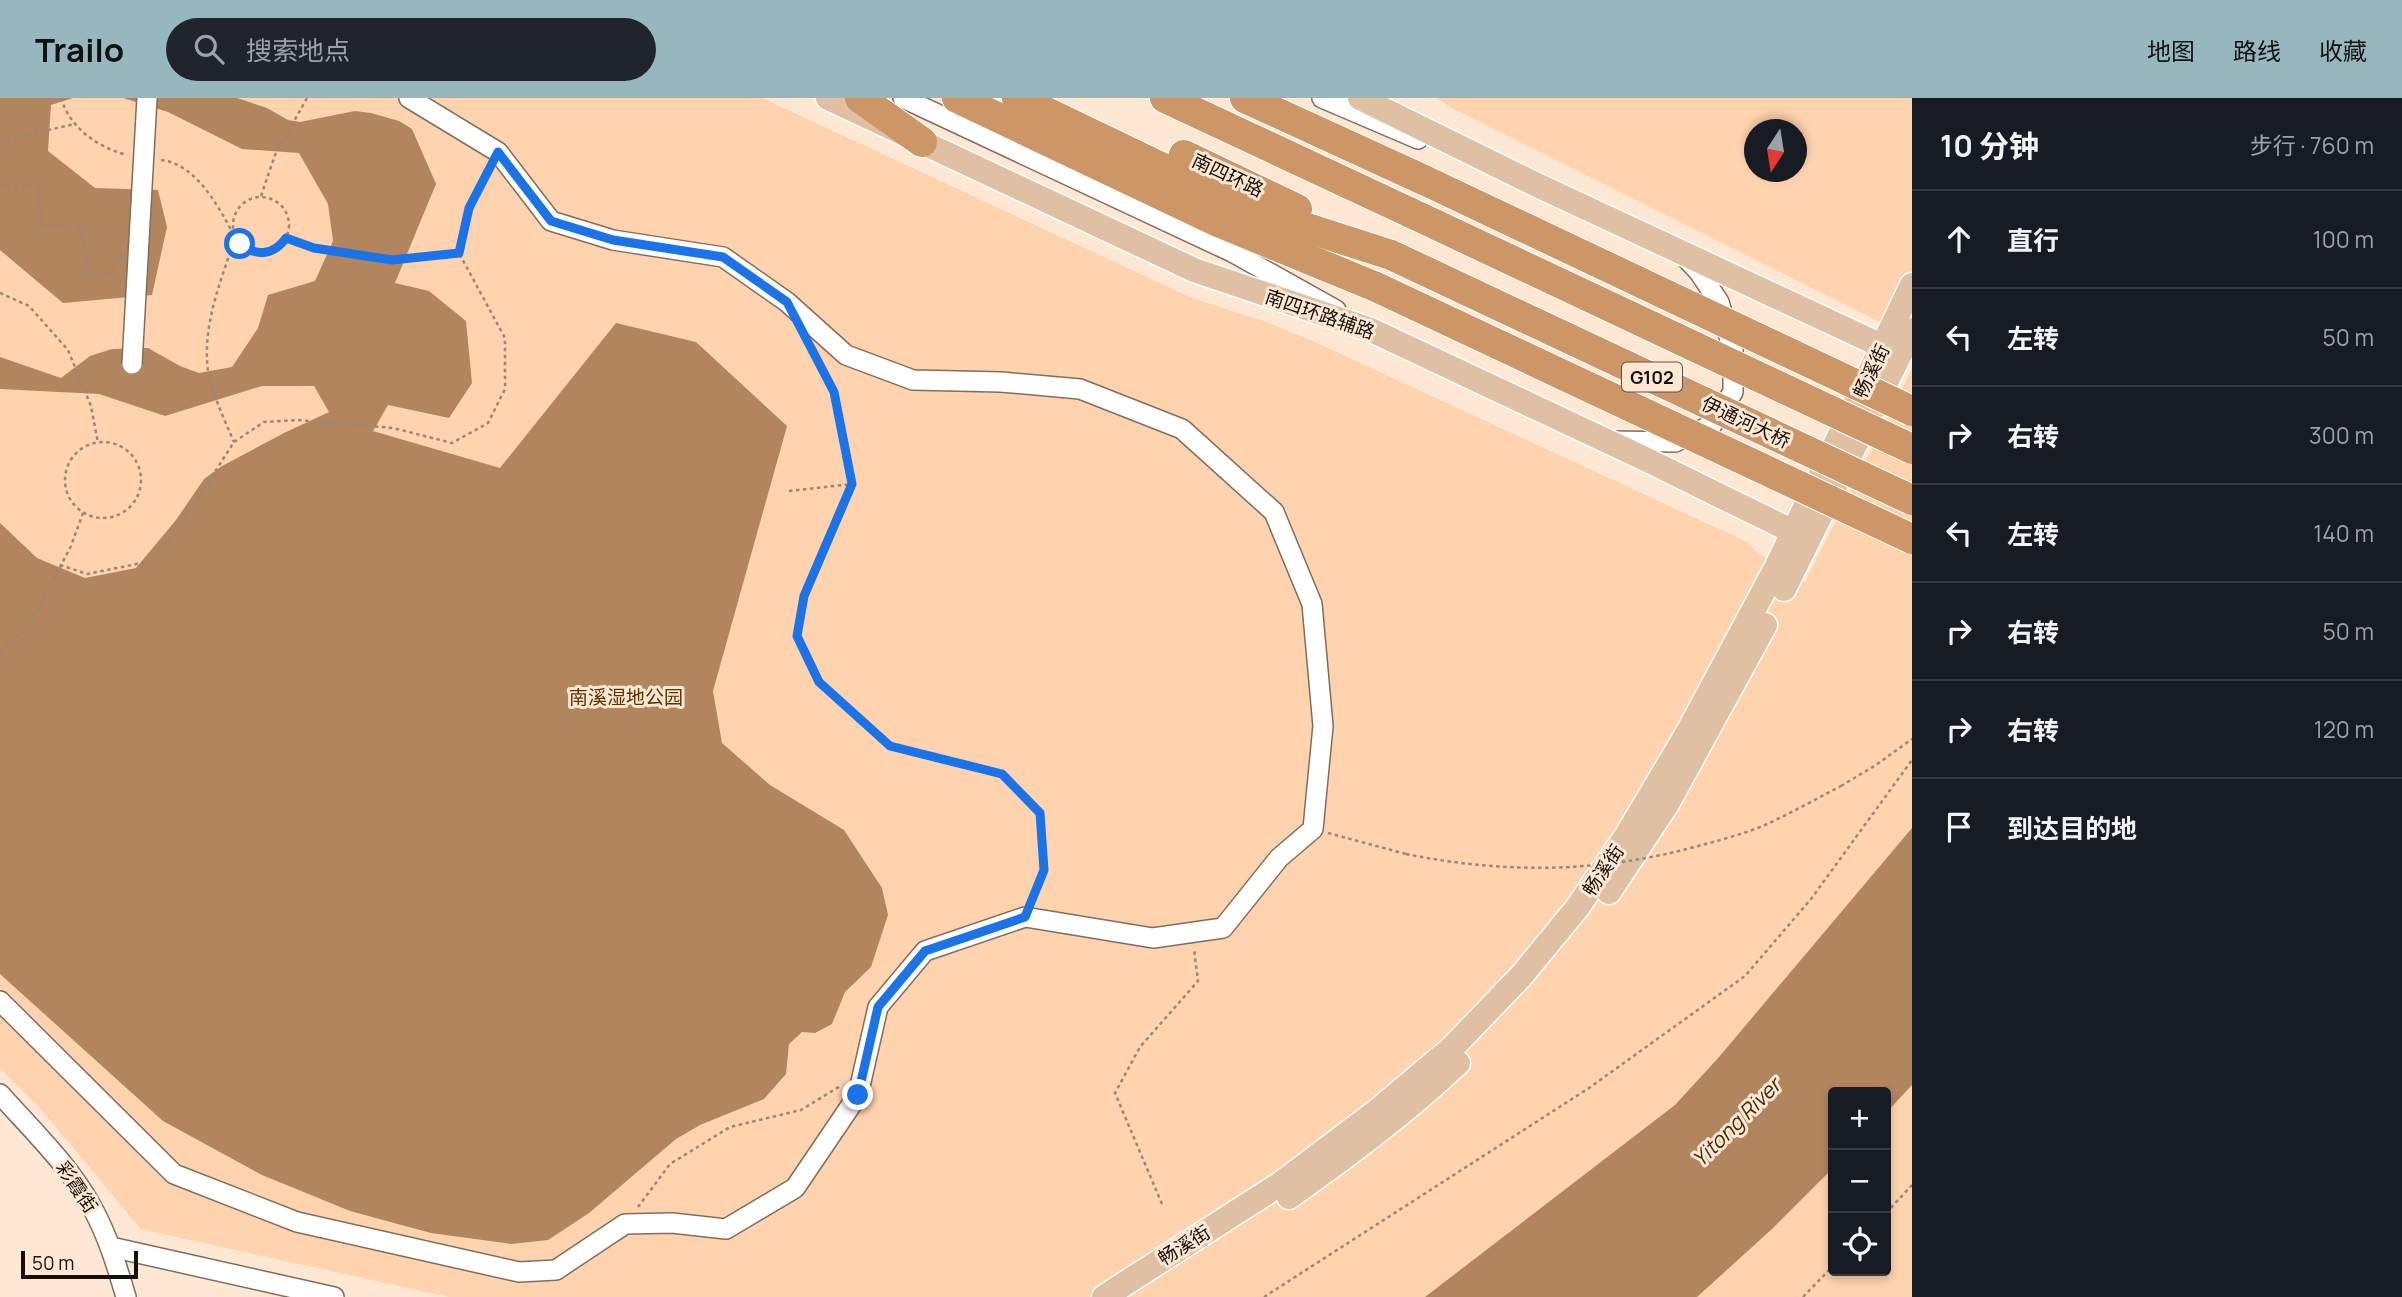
<!DOCTYPE html>
<html lang="zh">
<meta charset="utf-8">
<style>
:root{--surface:#171b24;--page:#20242c;--text:#f1f3f6;--muted:#9ea1a6;--line:#363941;--accent:#96b7be}
body{margin:0;font-family:Manrope,"Noto Sans SC",sans-serif;background:var(--page);color:var(--text)}
.controls{position:absolute;right:21px;bottom:21px;display:grid;overflow:hidden;border-radius:7px;box-shadow:0 4px 10px #0003}
.controls button{width:63px;height:63px;display:grid;place-items:center;padding:0;border:0;border-bottom:2px solid var(--line);background:var(--surface);color:var(--text);font:35px sans-serif}
.compass{position:absolute;left:1744px;top:21px;width:63px;height:63px;border-radius:50%;background:var(--surface);box-shadow:0 4px 10px #0003;rotate:192deg}
.scale{position:absolute;left:21px;bottom:18px;width:117px;box-sizing:border-box;padding-left:7px;border:4px solid #160f08;border-top:0;font-size:19px;line-height:24px;white-space:nowrap;color:#160f08;-webkit-text-stroke:5px #fee7d3;paint-order:stroke}
.stop{position:absolute;width:21px;height:21px;margin:-16px;border:5px solid #1a73e8;border-radius:50%;background:#fff}
.stop.end{background:#1a73e8;border-color:#fff;box-shadow:0 2px 7px #0008}
.list{margin:0;padding:0;list-style:none}
h2{display:flex;justify-content:space-between;align-items:center;height:91px;margin:0;padding:0 28px;font-size:30px}
h2 small{font-size:23px;font-weight:400;color:var(--muted)}
.list li{display:grid;grid-template-columns:46px 1fr auto;gap:21px;align-items:center;box-sizing:border-box;height:98px;padding:0 28px;border-top:2px solid var(--line)}
.list b{display:block;font-size:26px;white-space:nowrap}
.list em{font-size:23px;font-style:normal;color:var(--muted)}
.icon{flex:none;width:38px;height:38px;fill:none;stroke:currentColor;stroke-width:2;stroke-linecap:round;stroke-linejoin:round}
.map{position:relative;flex:none;width:1912px;height:1199px;overflow:hidden}
header{display:flex;align-items:center;gap:42px;box-sizing:border-box;height:98px;padding:0 35px;background:var(--accent);color:#111}
header strong{font-size:33px}
nav{display:flex;gap:38px;margin-inline-start:auto;font-size:24px}
.search{width:490px;height:63px;background:var(--page);display:flex;align-items:center;gap:18px;box-sizing:border-box;padding:0 24px;border-radius:38px;color:var(--muted);font-size:26px}
main{display:flex}
aside{flex:1;background:var(--surface)}
.map>svg:first-child{display:block}
</style>
<header>
<strong>Trailo</strong>
<div class="search"><svg class="icon" aria-label="search" viewBox="0 0 24 24"><circle cx="10" cy="10" r="6"/><path d="M15 15l6 6"/></svg>搜索地点</div>
<nav><a>地图</a><a>路线</a><a>收藏</a></nav>
</header>
<main>
<div class="map">
<svg width="1912" height="1199" viewBox="0 0 1912 1199">
<rect width="100%" height="100%" fill="#fee7d3"/>
<g fill="#ffd3ad" fill-rule="evenodd">
<path d="M0,0H762L1192,200L1269,225L1317,245L1747,444L1759,456L1805,484L1912,271V1199H449L141,1131L41,1011L0,970ZM1833,994H1886V1173H1833Z"/>
<path d="M1437,0H1912V240L1450,9ZM1755,32H1797V74H1755Z"/>
</g>
<g fill="#b1855d">
<path d="M0,0H73L51,7L48,53L95,90L158,92L167,129L152,197L63,205L0,152Z"/>
<path d="M123,0H237L267,10L288,22L300,24L355,13L371,15L399,23L412,31L436,86L395,185L429,193L466,223L472,285L449,320L388,307L373,333L500,370L616,225L696,244L787,328L713,593L722,645L770,687L844,732L882,790L888,817L871,869L845,894L832,926L815,935L802,934L789,946L786,976L764,1001L700,1027L676,1041L589,1115L548,1142L511,1146L431,1135L350,1113L262,1077L163,1023L0,876V425L37,460L85,480L136,470L176,422L204,381L222,368L284,335L329,314L314,288H262L165,318L99,296L0,291V259L61,280L90,258L112,251L148,250L180,268L199,275L232,269L258,230L268,197L315,183L333,143L328,106L299,55L242,51L168,14Z"/>
<path d="M1912,730V987L1886,1015V994H1833V1070L1772,1131L1697,1199H1425L1675,1007L1719,959Z"/>
</g>
<g fill="none" stroke-linecap="round" stroke-linejoin="round">
<g stroke="#826d5b" stroke-width="22">
<g id="minor">
<path d="M903,0L1232,154L1336,212"/>
<path d="M1322,0L1418,41"/>
<path d="M1614,343L1675,344L1712,327L1733,294V252L1719,204L1699,174L1684,158"/>
<path d="M0,903L174,1076L297,1124L519,1174L556,1172L625,1126L672,1125L726,1131L795,1090L858,997L878,909L925,853L1025,819L1153,840L1223,830L1279,760L1313,731L1323,628L1312,506L1274,414L1182,331L1080,291L1001,284L913,282L846,257L787,204L723,159L613,142L551,123L498,54L409,0"/>
<path d="M0,996C33,1033 71,1069 94,1113C109,1141 117,1169 126,1199"/>
<path d="M111,1149L334,1199"/>
</g>
</g>
<g stroke="#fff" stroke-width="27">
<g id="major">
<path d="M828,0L1194,172L1371,232L1641,359L1806,440"/>
<path d="M1360,0L1537,87L1897,255"/>
<path d="M1784,491L1912,232"/>
<path d="M1609,794L1667,706L1765,527"/>
<path d="M1289,1099C1348,1057 1405,1015 1458,965"/>
<path d="M1104,1199L1280,1086L1377,1013L1452,950L1522,877L1577,810L1627,737L1687,636L1775,472L1912,187"/>
</g>
</g>
<g stroke="#fff" stroke-width="32">
<g id="highway">
<path d="M860,0L922,44"/>
<path d="M957,0L1218,124L1376,189"/>
<path d="M1017,0L1248,111L1391,157"/>
<path d="M1165,0L1411,115"/>
<path d="M1245,0L1426,83"/>
<path d="M1184,57L1297,111"/>
</g>
</g>
<g stroke="#98887a" stroke-width="2.5" stroke-dasharray="3.5 3.5" stroke-linecap="butt">
<path d="M61,0C70,30 97,49 127,57"/>
<path d="M0,43L75,26"/>
<path d="M161,62C197,66 219,110 235,139C223,178 205,219 207,261C207,285 224,321 234,344"/>
<path d="M0,88H38L42,128L80,129L90,179L112,174L115,159H123"/>
<path d="M261,98L275,57L307,0"/>
<circle cx="261" cy="127" r="28"/>
<path d="M287,140L314,151L392,162L459,155"/>
<path d="M0,195L29,208L68,252L91,308L98,345"/>
<path d="M811,250L834,294L852,386L804,498L797,538L819,584L890,648L1002,676L1040,715L1044,772L1031,804"/>
<circle cx="103" cy="382" r="38"/>
<path d="M789,393L852,386"/>
<path d="M60,467L87,476L142,465L175,436L234,344L264,324L298,322L393,330L452,345L488,325L505,291V240L459,155L469,110L490,70"/>
<path d="M0,554L31,525L71,448L83,415"/>
<path d="M1841,688L1876,667L1912,641"/>
<path d="M1328,735L1406,756"/>
<path d="M1162,1106L1115,995L1140,949L1198,883L1194,851"/>
<path d="M638,1109L670,1066L730,1029L801,1012L842,987"/>
<path d="M1886,1115L1912,1087"/>
<path d="M1264,1199L1589,990L1745,878L1811,801L1912,662"/>
<path d="M1803,1199L1833,1168"/>
</g>
<use href="#minor" stroke="#fff" stroke-width="19"/>
<use href="#major" stroke="#e0c0a3" stroke-width="24"/>
<use href="#highway" stroke="#cc9666" stroke-width="30"/>
<g stroke="#826d5b" stroke-width="22" stroke-linecap="butt">
<path id="minor-bridge" d="M132,266L147,0"/>
</g>
<g stroke="#fff" stroke-width="32" stroke-linecap="butt">
<g id="highway-bridge">
<path d="M1426,83L1912,313"/>
<path d="M1411,115L1912,351"/>
<path d="M1391,157L1912,402"/>
<path d="M1376,189L1912,441"/>
</g>
</g>
<path stroke="#98887a" stroke-width="2.5" stroke-dasharray="3.5 3.5" stroke-linecap="butt" d="M1406,756C1505,776 1601,775 1698,748C1720,742 1744,736 1765,727C1791,715 1816,701 1841,688"/>
<use href="#minor-bridge" stroke="#fff" stroke-width="19"/>
<use href="#highway-bridge" stroke="#cc9666" stroke-width="30"/>
</g>
<g fill="none" stroke-linecap="round" stroke-linejoin="round">
<path stroke="#1a73e8" stroke-width="9" d="M240,146C257,159 274,157 286,140L314,150L392,162L459,155L469,110L498,54L551,123L613,142L723,159L787,204L834,294L852,386L804,498L797,538L819,584L890,648L1002,676L1040,715L1044,772L1025,819L925,853L878,909L858,997"/>
</g>
<g text-anchor="middle" dominant-baseline="central" stroke-width="6" stroke-linejoin="round" paint-order="stroke">
<rect fill="#fee7d3" stroke="#5c5045" stroke-width="2" x="1622" y="264.5" width="60" height="29" rx="5"/>
<g font-size="18" font-weight="bold" fill="#160f08">
<text x="1652" y="279">G102</text>
</g>
<g font-size="19" fill="#160f08" stroke="#fee7d3">
<text transform="translate(1228 77) rotate(25)">南四环路</text>
<text transform="translate(1320 216) rotate(19)">南四环路辅路</text>
<text transform="translate(1871 273) rotate(-64)">畅溪街</text>
<text transform="translate(1746 324) rotate(25)">伊通河大桥</text>
<text transform="translate(1603 772) rotate(-56)">畅溪街</text>
<text transform="translate(77 1089) rotate(56)">彩霞街</text>
<text transform="translate(1184 1147) rotate(-32)">畅溪街</text>
</g>
<g font-size="19" fill="#5e3300" stroke="#fee7d3">
<text x="626" y="599">南溪湿地公园</text>
</g>
<g font-size="21" font-style="italic" fill="#462806" stroke="#fee7d3">
<text transform="translate(1736 1024) rotate(-45)">Yitong River</text>
</g>
</g>
</svg>
<div class="controls">
<button>+</button>
<button>−</button>
<button><svg class="icon" aria-label="locate" viewBox="0 0 24 24"><circle cx="12" cy="12" r="6"/><path d="M12 2v4M12 18v4M2 12h4M18 12h4"/></svg></button>
</div>
<svg class="compass" viewBox="-18 -18 36 36"><path d="M0-13l5 13h-10z" fill="#e53935"/><path d="M0 13l5-13h-10z" fill="#9ea1a6"/></svg>
<div class="scale">50 m</div>
<div class="stop" style="left:240px;top:146px"></div>
<div class="stop end" style="left:858px;top:997px"></div>
</div>
<aside>
<h2>10 分钟<small>步行 · 760 m</small></h2>
<ul class="list">
<li><svg class="icon" aria-label="ahead" viewBox="0 0 24 24"><path d="M12 20V5M6 11l6-6 6 6"/></svg><div><b>直行</b></div><em>100 m</em></li>
<li><svg class="icon" aria-label="left" viewBox="0 0 24 24"><path d="M17 20v-9H6M10 6l-5 5 5 5"/></svg><div><b>左转</b></div><em>50 m</em></li>
<li><svg class="icon" aria-label="right" viewBox="0 0 24 24"><path d="M7 20v-9h11M14 6l5 5-5 5"/></svg><div><b>右转</b></div><em>300 m</em></li>
<li><svg class="icon" aria-label="left" viewBox="0 0 24 24"><path d="M17 20v-9H6M10 6l-5 5 5 5"/></svg><div><b>左转</b></div><em>140 m</em></li>
<li><svg class="icon" aria-label="right" viewBox="0 0 24 24"><path d="M7 20v-9h11M14 6l5 5-5 5"/></svg><div><b>右转</b></div><em>50 m</em></li>
<li><svg class="icon" aria-label="right" viewBox="0 0 24 24"><path d="M7 20v-9h11M14 6l5 5-5 5"/></svg><div><b>右转</b></div><em>120 m</em></li>
<li><svg class="icon" aria-label="arrive" viewBox="0 0 24 24"><path d="M6 21V4h12l-3 4 3 4H6"/></svg><div><b>到达目的地</b></div></li>
</ul>
</aside>
</main>
